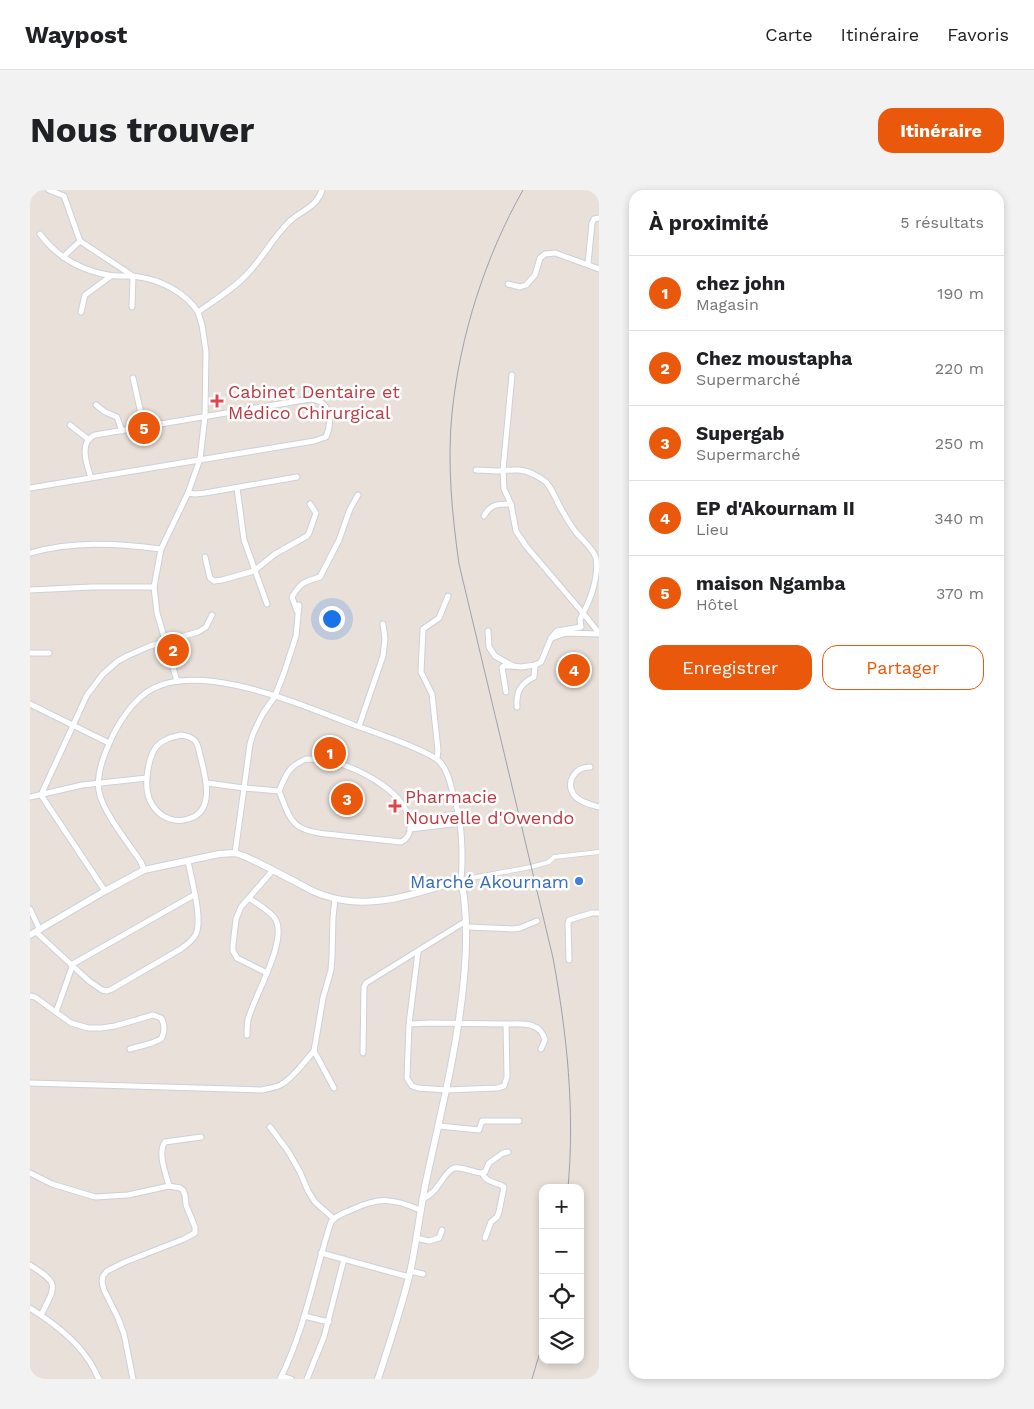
<!DOCTYPE html>
<html lang="fr">
<meta charset="utf-8">
<style>
:root{--surface:#fff;--page:#f2f2f2;--text:#202124;--muted:#757577;--line:#e0e0e0;--accent:#ea580c}
body{margin:0;font-family:"Work Sans",sans-serif;background:var(--page);color:var(--text)}
.controls{position:absolute;right:15px;bottom:15px;display:grid;overflow:hidden;border-radius:10px;box-shadow:0 2px 8px #0003}
.controls button{width:45px;height:45px;display:grid;place-items:center;padding:0;border:0;border-bottom:1px solid var(--line);background:var(--surface);color:var(--text);font:25px sans-serif}
.you{position:absolute;left:301px;top:428px;width:18px;height:18px;margin:-12px;border:4px solid #fff;border-radius:50%;background:#1a73e8;box-shadow:0 0 0 8px #1a73e833}
.badge{display:grid;place-items:center;width:32px;height:32px;border-radius:50%;background:var(--accent);color:#fff;font-size:16px;font-weight:700}
.pin{position:absolute;translate:-50% -50%;border:2px solid #fff;box-shadow:0 1px 5px #0006}
.list{margin:0;padding:0;list-style:none}
h2{display:flex;justify-content:space-between;align-items:center;height:65px;margin:0;padding:0 20px;font-size:21px}
h2 small{font-size:16px;font-weight:400;color:var(--muted)}
.list li{display:grid;grid-template-columns:32px 1fr auto;gap:15px;align-items:center;box-sizing:border-box;height:75px;padding:0 20px;border-top:1px solid var(--line)}
.list b{display:block;font-size:19px;white-space:nowrap}
.list p{margin:0;font-size:16px;white-space:nowrap;color:var(--muted)}
.list em{font-size:16px;font-style:normal;color:var(--muted)}
.actions{display:flex;gap:10px;padding:15px 20px}
.actions a{flex:1;padding:11px 0;border:1px solid var(--accent);border-radius:15px;text-align:center;font-size:18px;color:var(--accent)}
.actions .main{background:var(--accent);color:#fff}
.icon{flex:none;width:28px;height:28px;fill:none;stroke:currentColor;stroke-width:2;stroke-linecap:round;stroke-linejoin:round}
.map{position:relative;flex:none;width:569px;height:1189px;overflow:hidden;border-radius:15px}
header{display:flex;align-items:center;gap:30px;box-sizing:border-box;height:70px;padding:0 25px;background:var(--surface);border-bottom:1px solid var(--line)}
header strong{font-size:24px}
nav{display:flex;gap:28px;margin-inline-start:auto;font-size:18px}
.intro{display:flex;align-items:center;justify-content:space-between;box-sizing:border-box;height:120px;padding:0 30px}
h1{margin:0;font-size:35px}
.button{padding:12px 22px;border-radius:15px;background:var(--accent);color:#fff;font-size:18px;font-weight:700}
main{display:flex;gap:30px;padding:0 30px}
aside{flex:1;background:var(--surface);border-radius:15px;box-shadow:0 2px 8px #0003}
.map>svg:first-child{display:block}
</style>
<header>
<strong>Waypost</strong>
<nav><a>Carte</a><a>Itinéraire</a><a>Favoris</a></nav>
</header>
<div class="intro"><h1>Nous trouver</h1><a class="button">Itinéraire</a></div>
<main>
<div class="map">
<svg width="569" height="1189" viewBox="0 0 569 1189">
<rect width="100%" height="100%" fill="#e8e0d9"/>
<g fill="none" stroke-linecap="round" stroke-linejoin="round">
<g stroke="#ccd0db" stroke-width="5.5">
<path id="pedestrian" d="M431,690L501,677L519,672L524,667L569,662"/>
</g>
<g stroke="#ccd0db" stroke-width="7">
<g id="minor">
<path d="M19,0L34,6L50,51L103,86L102,117"/>
<path d="M10,44C27,67 50,80 78,85C88,87 99,85 109,87C131,90 156,103 168,122"/>
<path d="M33,67L50,51"/>
<path d="M558,74L562,33L564,29L569,28"/>
<path d="M478,94L490,97L496,95L505,85L510,68L515,64L525,63L569,79"/>
<path d="M51,122L55,105L81,86"/>
<path d="M103,188L114,237"/>
<path d="M66,215L75,222L87,227L92,241"/>
<path d="M40,235L58,249"/>
<path d="M446,280C454,280 462,281 469,281C481,280 492,278 503,284C507,286 512,289 516,292C522,299 525,307 529,315C534,324 539,333 545,341C552,350 563,358 566,368C569,385 561,409 553,423L569,443"/>
<path d="M0,298L284,251L296,247C303,231 300,210 280,209L65,245C48,252 57,275 61,288"/>
<path d="M207,298L214,350L237,414"/>
<path d="M158,303L165,304L175,303L267,287"/>
<path d="M454,326C460,314 468,314 481,314"/>
<path d="M0,363C43,351 87,353 131,359"/>
<path d="M175,367L180,388L184,391L192,390L224,381L245,364L277,346L279,343L286,323L280,314"/>
<path d="M0,400L62,397H124"/>
<path d="M267,421L262,407C271,392 274,392 290,387L309,350L320,319L328,305"/>
<path d="M458,441L459,457L465,466L483,476L491,477L505,475L511,472L521,448L527,441L551,437L550,430L553,423L496,356L486,341L481,314L474,299L473,280L482,185"/>
<path d="M522,448L536,443L569,444"/>
<path d="M0,463H19"/>
<path d="M147,491L127,423L124,397L131,359L158,303L170,269L175,226L176,162L172,135L168,122C185,110 205,98 219,82C234,66 244,46 260,31C272,20 287,17 292,0"/>
<path d="M476,502L472,477L474,476H483"/>
<path d="M0,514L79,553"/>
<path d="M487,517C486,502 490,494 504,487L505,475"/>
<path d="M329,536L353,466L355,449L353,434"/>
<path d="M151,545C156,546 161,546 165,551C169,555 169,563 171,569C176,588 185,622 158,629C152,631 146,631 140,629C130,626 122,617 119,608C114,595 118,566 127,556C134,549 142,547 151,545Z"/>
<path d="M276,569C283,569 290,569 296,570C301,570 306,573 311,574C336,583 376,603 380,633C381,642 379,648 371,652L296,644C261,640 261,631 249,601C256,584 259,576 276,569Z"/>
<path d="M407,569L408,560L402,504L391,482L393,439L409,428L418,406"/>
<path d="M560,577C545,577 535,592 544,605C549,612 561,615 569,617"/>
<path d="M177,593L214,598L205,663"/>
<path d="M249,601L214,598L220,554L223,544L232,525L245,506L254,483L266,446L269,415"/>
<path d="M0,607L52,595L117,588"/>
<path d="M380,631L428,624"/>
<path d="M380,639L430,633"/>
<path d="M114,680L111,672C99,654 72,621 69,601C66,581 76,560 84,543C92,528 103,512 117,502C167,468 273,516 324,535C341,541 400,561 410,572C418,581 420,593 423,604C425,611 427,618 429,626C432,644 433,671 431,690"/>
<path d="M75,701L11,605L57,505L73,484L88,471L97,466L120,456L168,442L176,437L182,425"/>
<path d="M0,719L10,740"/>
<path d="M437,737L483,739L490,738L507,731"/>
<path d="M6,742L59,791L72,800L77,801L82,799L149,760C155,756 162,752 166,744C173,729 161,688 158,671"/>
<path d="M539,770L538,734L539,730L562,723H569"/>
<path d="M41,775L164,705"/>
<path d="M237,783L207,768L203,761V755L206,729L211,717L243,680"/>
<path d="M0,806L5,807L41,833L58,838H71L85,836L123,825L131,828C135,834 135,843 131,849L122,853L100,859"/>
<path d="M26,822L42,777"/>
<path d="M379,834L400,833L476,834L477,887L474,896L467,898L417,900L388,898L382,896L377,888L379,834L388,762"/>
<path d="M476,834C492,834 510,831 515,850L511,859"/>
<path d="M217,845C217,840 217,835 218,830C224,806 257,753 246,730C241,721 227,714 219,708"/>
<path d="M333,863L334,797L336,793L436,731"/>
<path d="M0,893L232,900C239,898 246,898 252,894C264,887 274,872 284,861"/>
<path d="M304,898L284,861L293,808L301,780L302,767L303,727L305,709"/>
<path d="M409,936L449,940L452,931H489"/>
<path d="M240,937L258,961L270,982L278,1001L285,1012L304,1029"/>
<path d="M0,983L22,994L65,1007L98,1005L139,996L150,998L153,1000L155,1005L156,1015L165,1037V1043L154,1049L95,1072L77,1081L73,1086L72,1092L74,1100L88,1128L94,1144L103,1189"/>
<path d="M452,983C457,994 466,991 474,997L469,1022L467,1027L461,1032L455,1048"/>
<path d="M139,996C136,984 127,962 135,952L171,947"/>
<path d="M392,1009C409,1003 413,982 424,978C431,976 444,983 452,983L455,982L459,973L473,963L478,962"/>
<path d="M386,1048L399,1051L409,1048L412,1040"/>
<path d="M291,1063L379,1087"/>
<path d="M0,1075C30,1094 26,1095 11,1125"/>
<path d="M380,1081L393,1084"/>
<path d="M0,1118C19,1130 44,1148 57,1168C62,1174 65,1182 69,1189"/>
<path d="M274,1126L299,1132"/>
<path d="M252,1186L261,1189"/>
<path d="M250,1189C275,1140 284,1084 301,1032C306,1025 314,1023 321,1020C349,1007 363,1008 390,1020"/>
<path d="M277,1189L294,1147L314,1069"/>
</g>
</g>
<g stroke="#ccd0db" stroke-width="8">
<path id="tertiary" d="M0,745L75,701L114,680L189,664L205,663L214,666C230,673 246,682 262,690C272,695 282,702 293,705C340,722 386,703 431,690C438,722 437,755 434,788C428,854 412,918 398,982C390,1017 387,1053 379,1087C370,1122 359,1155 348,1189"/>
</g>
<use href="#pedestrian" stroke="#fff" stroke-width="4"/>
<use href="#minor" stroke="#fff" stroke-width="5"/>
<use href="#tertiary" stroke="#fff" stroke-width="6"/>
<g stroke="#9da1af" stroke-width="1">
<path d="M493,0C455,67 430,146 422,223C417,273 422,324 429,374L523,768C537,844 545,920 538,998"/>
<path d="M502,1189L513,1152"/>
</g>
</g>
<g fill="#e0444e" stroke="#fff" stroke-width="2">
<path d="M184.5 203.5h5v5h5v5h-5v5h-5v-5h-5v-5h5z"/>
<path d="M362.5 608.5h5v5h5v5h-5v5h-5v-5h-5v-5h5z"/>
</g>
<circle fill="#3f7fe0" stroke="#fff" stroke-width="2" cx="549" cy="691" r="5"/>
<g text-anchor="middle" dominant-baseline="central" stroke-width="5" stroke-linejoin="round" paint-order="stroke">
<g font-size="18" fill="#be3a42" stroke="#fff" text-anchor="start">
<text x="198" y="201">Cabinet Dentaire et<tspan x="198" dy="21">Médico Chirurgical</tspan></text>
<text x="375" y="606">Pharmacie<tspan x="375" dy="21">Nouvelle d'Owendo</tspan></text>
</g>
<g font-size="18" fill="#366cbe" stroke="#fff" text-anchor="end">
<text x="539" y="691">Marché Akournam</text>
</g>
</g>
</svg>
<div class="controls">
<button>+</button>
<button>−</button>
<button><svg class="icon" aria-label="locate" viewBox="0 0 24 24"><circle cx="12" cy="12" r="6"/><path d="M12 2v4M12 18v4M2 12h4M18 12h4"/></svg></button>
<button><svg class="icon" aria-label="layers" viewBox="0 0 24 24"><path d="M12 4l9 5-9 5-9-5zM3 14l9 5 9-5"/></svg></button>
</div>
<div class="you"></div>
<div class="pin badge" style="left:300px;top:563px">1</div>
<div class="pin badge" style="left:143px;top:460px">2</div>
<div class="pin badge" style="left:317px;top:609px">3</div>
<div class="pin badge" style="left:544px;top:480px">4</div>
<div class="pin badge" style="left:114px;top:238px">5</div>
</div>
<aside>
<h2>À proximité<small>5 résultats</small></h2>
<ul class="list">
<li><span class="badge">1</span><div><b>chez john</b><p>Magasin</p></div><em>190 m</em></li>
<li><span class="badge">2</span><div><b>Chez moustapha</b><p>Supermarché</p></div><em>220 m</em></li>
<li><span class="badge">3</span><div><b>Supergab</b><p>Supermarché</p></div><em>250 m</em></li>
<li><span class="badge">4</span><div><b>EP d'Akournam II</b><p>Lieu</p></div><em>340 m</em></li>
<li><span class="badge">5</span><div><b>maison Ngamba</b><p>Hôtel</p></div><em>370 m</em></li>
</ul>
<div class="actions"><a class="main">Enregistrer</a><a>Partager</a></div>
</aside>
</main>
